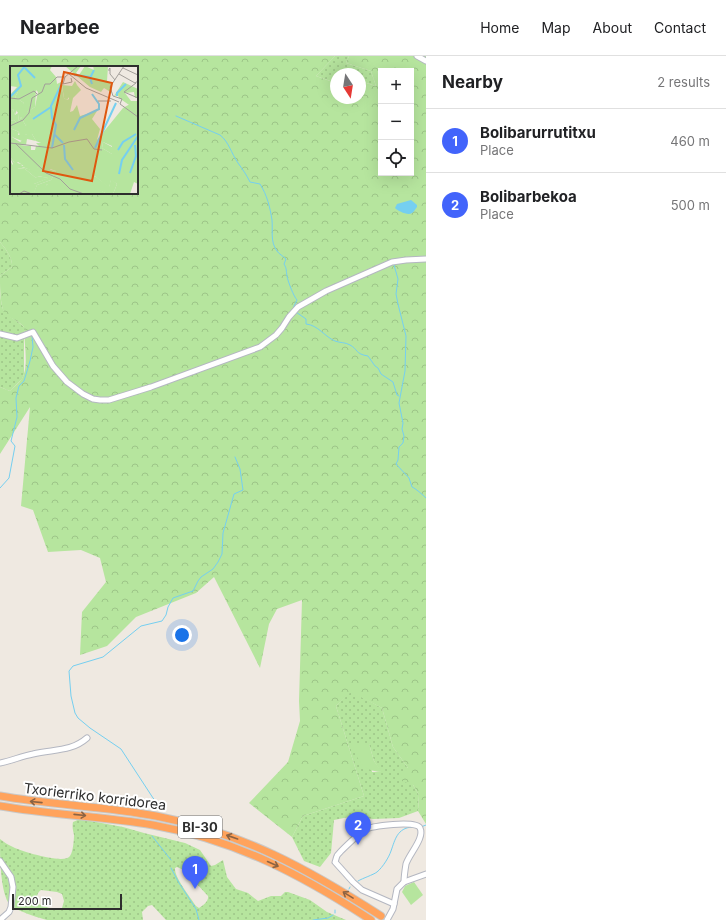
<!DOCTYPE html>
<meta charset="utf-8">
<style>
:root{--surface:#fff;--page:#f2f2f2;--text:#202124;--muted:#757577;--line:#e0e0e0;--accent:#4264fb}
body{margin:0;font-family:Inter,sans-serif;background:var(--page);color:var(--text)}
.controls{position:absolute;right:12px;top:12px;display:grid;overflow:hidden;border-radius:0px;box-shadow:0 4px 16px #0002}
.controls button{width:36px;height:36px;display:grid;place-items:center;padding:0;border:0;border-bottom:1px solid var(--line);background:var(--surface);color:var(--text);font:20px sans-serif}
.compass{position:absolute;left:330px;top:12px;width:36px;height:36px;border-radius:50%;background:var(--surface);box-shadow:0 4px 16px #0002;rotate:168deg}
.scale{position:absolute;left:12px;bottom:10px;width:110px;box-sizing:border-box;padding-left:4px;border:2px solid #2e2e2e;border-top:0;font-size:11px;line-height:14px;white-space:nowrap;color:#2e2e2e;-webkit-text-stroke:3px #fff;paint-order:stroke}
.you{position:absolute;left:182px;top:579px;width:14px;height:14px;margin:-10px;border:3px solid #fff;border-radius:50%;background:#1a73e8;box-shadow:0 0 0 6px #1a73e833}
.badge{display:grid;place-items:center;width:26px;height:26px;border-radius:50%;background:var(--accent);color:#fff;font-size:13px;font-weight:700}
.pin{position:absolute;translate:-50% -33px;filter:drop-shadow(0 1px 2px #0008)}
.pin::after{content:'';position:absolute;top:21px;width:14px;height:12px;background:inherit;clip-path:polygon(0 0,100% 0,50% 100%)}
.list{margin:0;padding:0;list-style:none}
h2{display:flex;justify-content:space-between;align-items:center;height:52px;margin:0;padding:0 16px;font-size:17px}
h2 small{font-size:13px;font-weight:400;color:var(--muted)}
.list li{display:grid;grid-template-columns:26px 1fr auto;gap:12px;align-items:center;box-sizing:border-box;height:64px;padding:0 16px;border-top:1px solid var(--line)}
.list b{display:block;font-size:15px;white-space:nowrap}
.list p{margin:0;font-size:13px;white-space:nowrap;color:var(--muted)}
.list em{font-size:13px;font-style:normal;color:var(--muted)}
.icon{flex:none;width:22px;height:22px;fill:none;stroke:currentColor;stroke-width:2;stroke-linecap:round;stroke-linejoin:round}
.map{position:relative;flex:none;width:426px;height:864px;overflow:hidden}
header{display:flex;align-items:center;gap:24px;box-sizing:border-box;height:56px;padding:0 20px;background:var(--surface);border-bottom:1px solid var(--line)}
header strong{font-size:19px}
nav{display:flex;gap:22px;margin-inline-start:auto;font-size:14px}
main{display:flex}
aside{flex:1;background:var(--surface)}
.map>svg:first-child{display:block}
</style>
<header>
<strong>Nearbee</strong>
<nav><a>Home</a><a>Map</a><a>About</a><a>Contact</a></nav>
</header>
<main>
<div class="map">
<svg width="426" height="864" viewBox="0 0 426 864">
<defs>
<pattern id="grass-dots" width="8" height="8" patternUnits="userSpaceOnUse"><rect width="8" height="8" fill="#b6e59e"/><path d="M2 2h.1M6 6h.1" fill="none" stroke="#9dc588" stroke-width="1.8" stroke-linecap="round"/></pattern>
<pattern id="forest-crowns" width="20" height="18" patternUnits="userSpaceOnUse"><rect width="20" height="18" fill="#b6e59e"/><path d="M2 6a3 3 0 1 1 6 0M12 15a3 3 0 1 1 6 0" fill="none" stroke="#9dc588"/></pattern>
</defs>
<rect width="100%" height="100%" fill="#efe9e1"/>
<g fill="url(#grass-dots)" fill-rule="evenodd">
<path d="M335,0H349L346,7L371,15L376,30L360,25V18H336V27L316,20Z"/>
<path d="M0,186C6,193 13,203 12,211L1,219L0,221Z"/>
<path d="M0,237C3,265 7,255 24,271V318L22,323L10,335L0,331Z"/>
<path d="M351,635L382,652L393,691L408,712L413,729L419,739L418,755L399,762L373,763L354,760L334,764L331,797L320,811L304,805L292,781L303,760L364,740L336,650ZM369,688L374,705L381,716H372Z"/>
<path d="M80,763L123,771L144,777L185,787L200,794L211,810L215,809L223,804L227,821L236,833L248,837L258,845L271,840H281L285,836H288L310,844L327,856L346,864H166L152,849L148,850L142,856L143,864H47C39,862 15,854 10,849C0,837 0,799 0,783C4,786 8,789 13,791C21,795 65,809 70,800C73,796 74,784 74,779C73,774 72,771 73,766ZM177,811L190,817L195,826L208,840C209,845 203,850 199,852L196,850C190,841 174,821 175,812ZM41,834L57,836L62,838L64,845L62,852L52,853L38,848C36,844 36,837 41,834Z"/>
</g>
<path fill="url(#forest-crowns)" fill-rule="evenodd" d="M0,0H335L316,20L336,27V42H360V25L376,30L371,15L346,7L349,0H426V768L418,755L419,739L413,729L399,724L408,712L393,691L382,652L351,636L336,650L364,740L303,760L292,781L249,747L288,706L300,665L299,645L302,544L277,553L269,568L260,612L214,521L196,537L136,561L107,590L80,599L82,556L106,526L100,502L81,494L48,496L33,454L21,450L30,351L0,398V331L10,335C15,330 22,325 24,318C28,305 24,285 24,271C19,265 12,263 6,259C0,253 0,230 0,221L1,219L12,211C13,203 6,193 0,186ZM11,11H137V137H11ZM381,15H411V117H381Z"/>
<g fill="#b6e59e">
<path d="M352,688H369L374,705L382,716C362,715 358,705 352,688Z"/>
<path d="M414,826L423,839L411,849L402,836L405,830Z"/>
</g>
<path fill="#75cff0" d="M411,144L417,149V151C415,153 414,156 412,157C408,160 398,155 395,152L397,148Z"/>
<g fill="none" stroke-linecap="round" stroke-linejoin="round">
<g stroke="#75cff0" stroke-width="1">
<path d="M176,60L220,79C229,86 231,97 238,107C243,114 246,118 250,126L260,128C267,139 270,151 272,164C273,174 270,186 277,195C279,198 283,200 286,203L284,208C287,213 286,215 287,220C288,226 294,241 297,244L294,250V253"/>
<path d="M394,209L398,223L396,238L398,248L406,280L405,315L399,347L403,367L402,373L404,380L403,387L399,391L398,404L396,408L409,422L412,431C415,432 423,439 426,442"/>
<path d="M296,256L306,263V268C318,269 325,281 335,285C340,287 345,286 350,289C358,293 355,298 368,300L375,310L378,312L381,318L393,326L397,339L399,340"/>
<path d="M0,432L9,422L15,390L11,385L17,361L16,342L19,330L24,325L30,305L33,291L32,280"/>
<path d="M163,752L153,742L121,693L90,672L78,662L75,657L71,640L69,615L73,610L103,601L141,570L162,565L166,559L168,551L173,542L193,535L198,525L201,521L213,513L218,506L222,498L223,477L234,438L243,434L240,413L235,401"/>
<path d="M421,771L426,769"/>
<path d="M152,780L171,804"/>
<path d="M171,812L179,827L196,853L199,864"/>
<path d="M358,825C363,822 373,819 377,816C383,811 389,801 391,795C395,784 397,772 412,771"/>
<path d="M349,833L350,831"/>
<path d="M335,857V854"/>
<path d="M313,864L328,862L333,859"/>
</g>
<g stroke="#b4b7c1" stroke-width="7">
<g id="minor">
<path d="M417,0L426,5"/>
<path d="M0,278L17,282L33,276L53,310L67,326L83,338L93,343L100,344H109L151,331L260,291L276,279L282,272L289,261L298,251L326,235L392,206L406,204L426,203"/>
<path d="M0,707C11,705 22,700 33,698C53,693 71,696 87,682"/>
<path d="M0,805L11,821L13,831L11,851L9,856L0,864"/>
<path d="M394,848L362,834L353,826L335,806C336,804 336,802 337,800C338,797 361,776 364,774C371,770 416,764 420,772C425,782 409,798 406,808C405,814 404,820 404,826"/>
<path d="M387,864L393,853L397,833L404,826L426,818"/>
</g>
</g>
<g stroke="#c9c9c9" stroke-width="9">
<g id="highway">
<path d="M0,740C52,749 104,750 156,760C243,777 308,813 381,860"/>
<path d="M0,750C51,759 103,760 153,769C236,784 302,819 371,864"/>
</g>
</g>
<use href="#minor" stroke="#fff" stroke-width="5"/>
<use href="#highway" stroke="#ffa35c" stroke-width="7"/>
</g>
<defs><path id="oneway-shaft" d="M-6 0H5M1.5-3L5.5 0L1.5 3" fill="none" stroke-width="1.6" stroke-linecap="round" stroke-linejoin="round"/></defs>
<g stroke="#8c6343">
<use href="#oneway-shaft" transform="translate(36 746) rotate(-174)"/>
<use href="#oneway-shaft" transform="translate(80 759) rotate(6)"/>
<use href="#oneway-shaft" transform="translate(232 781) rotate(-161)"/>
<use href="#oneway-shaft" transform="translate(273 808) rotate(24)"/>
<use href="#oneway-shaft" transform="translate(348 839) rotate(-148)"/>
</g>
<g text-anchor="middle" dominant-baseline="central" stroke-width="4" stroke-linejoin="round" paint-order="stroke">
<rect fill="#fff" stroke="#6d6d6d" stroke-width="1" x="178" y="760" width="44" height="22" rx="3"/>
<g font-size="13" font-weight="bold" fill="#2e2e2e">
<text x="200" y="771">BI-30</text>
</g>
<g font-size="14" fill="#2e2e2e" stroke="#fff">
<text transform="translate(95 740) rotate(7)">Txorierriko korridorea</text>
</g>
</g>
<g transform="translate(10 10)">
<rect width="128" height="128" fill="#efe9e1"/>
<path d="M55,0H71L66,7L69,9L75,0L84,4L83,0H98L97,15L101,18L102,27L94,22L91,26L80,21ZM65,15L67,19L57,34L54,32L52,19L62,20ZM113,16L128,23V32H125L124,26L115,27L121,35H128V45L109,32L108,29L104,30ZM26,24L25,41L17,46L21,49L16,60L11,51L9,56L8,48L7,57L4,54L0,55V45L3,43L5,49L8,47L5,42L14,37L5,31L8,26ZM0,62L9,66L8,69L22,68L26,75L17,73L16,79L11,80L12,75L2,71L4,67L0,68ZM93,76L102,81V88L92,82ZM0,91L4,96L14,99L16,101L12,99L11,101L15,102L22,104L28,101L46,105L41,114L27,119L24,127V118L38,112L28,110L26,112L15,103L8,102L6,107L0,102L3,98ZM85,110L99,121L101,113L107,118L103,128H97L78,118ZM37,118L43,122L46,128L32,127Z" fill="#b6e59e"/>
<path d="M0,0H42L40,4L46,11L47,18L51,16L54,32L57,34L59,33L58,22L67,19L71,24L63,32L60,46L63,45L67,39L70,50L87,45L82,53L90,63L87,74L113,42L120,38L128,45V118L124,116L120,128H103L107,118L101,114L99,122L85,110L80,118L97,128H46L37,118L33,128H0V94L3,100L0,102L6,106V102L15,103L26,112L27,110L39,112L24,118V126L27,119L41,114L46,105L40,103L42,106L39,109L30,106L28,101L25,106L13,101L11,102L8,100H14L8,96L6,98L0,91V68L2,66L5,68L2,71L10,76L13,74L11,80H21V84H25L26,80H29L26,77H31L26,75L22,68L18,71L16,68L15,70L11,69L10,72L9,66L0,62V55L4,54L7,57L5,50L8,48L9,56L11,51L16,60L17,50L21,49L15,47L25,41L28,26L26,24L24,26L17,34L16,31L23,26H8L5,31L14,37L12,39L15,43L8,41L5,49L3,43L0,45V29L7,21L0,20ZM93,76L102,80V88L92,82Z" fill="#b6e59e" fill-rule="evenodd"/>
<path fill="none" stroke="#75cff0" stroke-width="2" d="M15,2L25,12M64,9L80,11M82,18L80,12L84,4M107,30V27L116,18M0,31L11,20L8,9L15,0M23,53L41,41M64,64L70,52L89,43V38L82,28M44,68L53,77M54,79L55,93L63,104M42,82L46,59L42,52L41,40L52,17M85,82L106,37M108,84L113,76L126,68M120,107L126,90L125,79M109,108L112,94L128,70"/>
<path fill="none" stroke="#a29e99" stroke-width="1" d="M113,2L128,9M99,5V3L100,2V8L105,14M59,8L76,22L109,36M109,8L125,17L128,15M55,11L53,18L62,16L61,12M126,17L114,26L128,32M0,32L9,33L24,25L27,28M88,35H101M110,38L112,33L103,30L100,21L114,0M110,38L128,51M0,60L13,54L19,47L22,32L32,26L35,18H40L47,11H55L68,0M0,77L42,82L59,76L77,73L84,83L92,84M5,77L36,107L50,113L60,123L74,128M9,128L14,125L22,128"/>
<path fill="#df570e" fill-opacity="0.15" stroke="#df570e" stroke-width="2" d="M54,6L102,17L82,115L33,105Z"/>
<rect width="128" height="128" fill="none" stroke="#2e2e2e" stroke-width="2"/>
</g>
</svg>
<div class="controls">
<button>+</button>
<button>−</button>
<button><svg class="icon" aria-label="locate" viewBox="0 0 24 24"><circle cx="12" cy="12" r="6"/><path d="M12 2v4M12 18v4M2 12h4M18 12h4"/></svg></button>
</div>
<svg class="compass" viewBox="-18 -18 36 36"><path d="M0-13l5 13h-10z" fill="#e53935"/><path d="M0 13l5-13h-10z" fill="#757577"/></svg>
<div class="scale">200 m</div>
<div class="you"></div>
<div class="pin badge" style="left:195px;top:833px">1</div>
<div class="pin badge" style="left:358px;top:789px">2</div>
</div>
<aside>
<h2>Nearby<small>2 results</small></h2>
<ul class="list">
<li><span class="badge">1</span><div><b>Bolibarurrutitxu</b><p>Place</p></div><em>460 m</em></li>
<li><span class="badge">2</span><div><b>Bolibarbekoa</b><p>Place</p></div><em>500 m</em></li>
</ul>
</aside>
</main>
